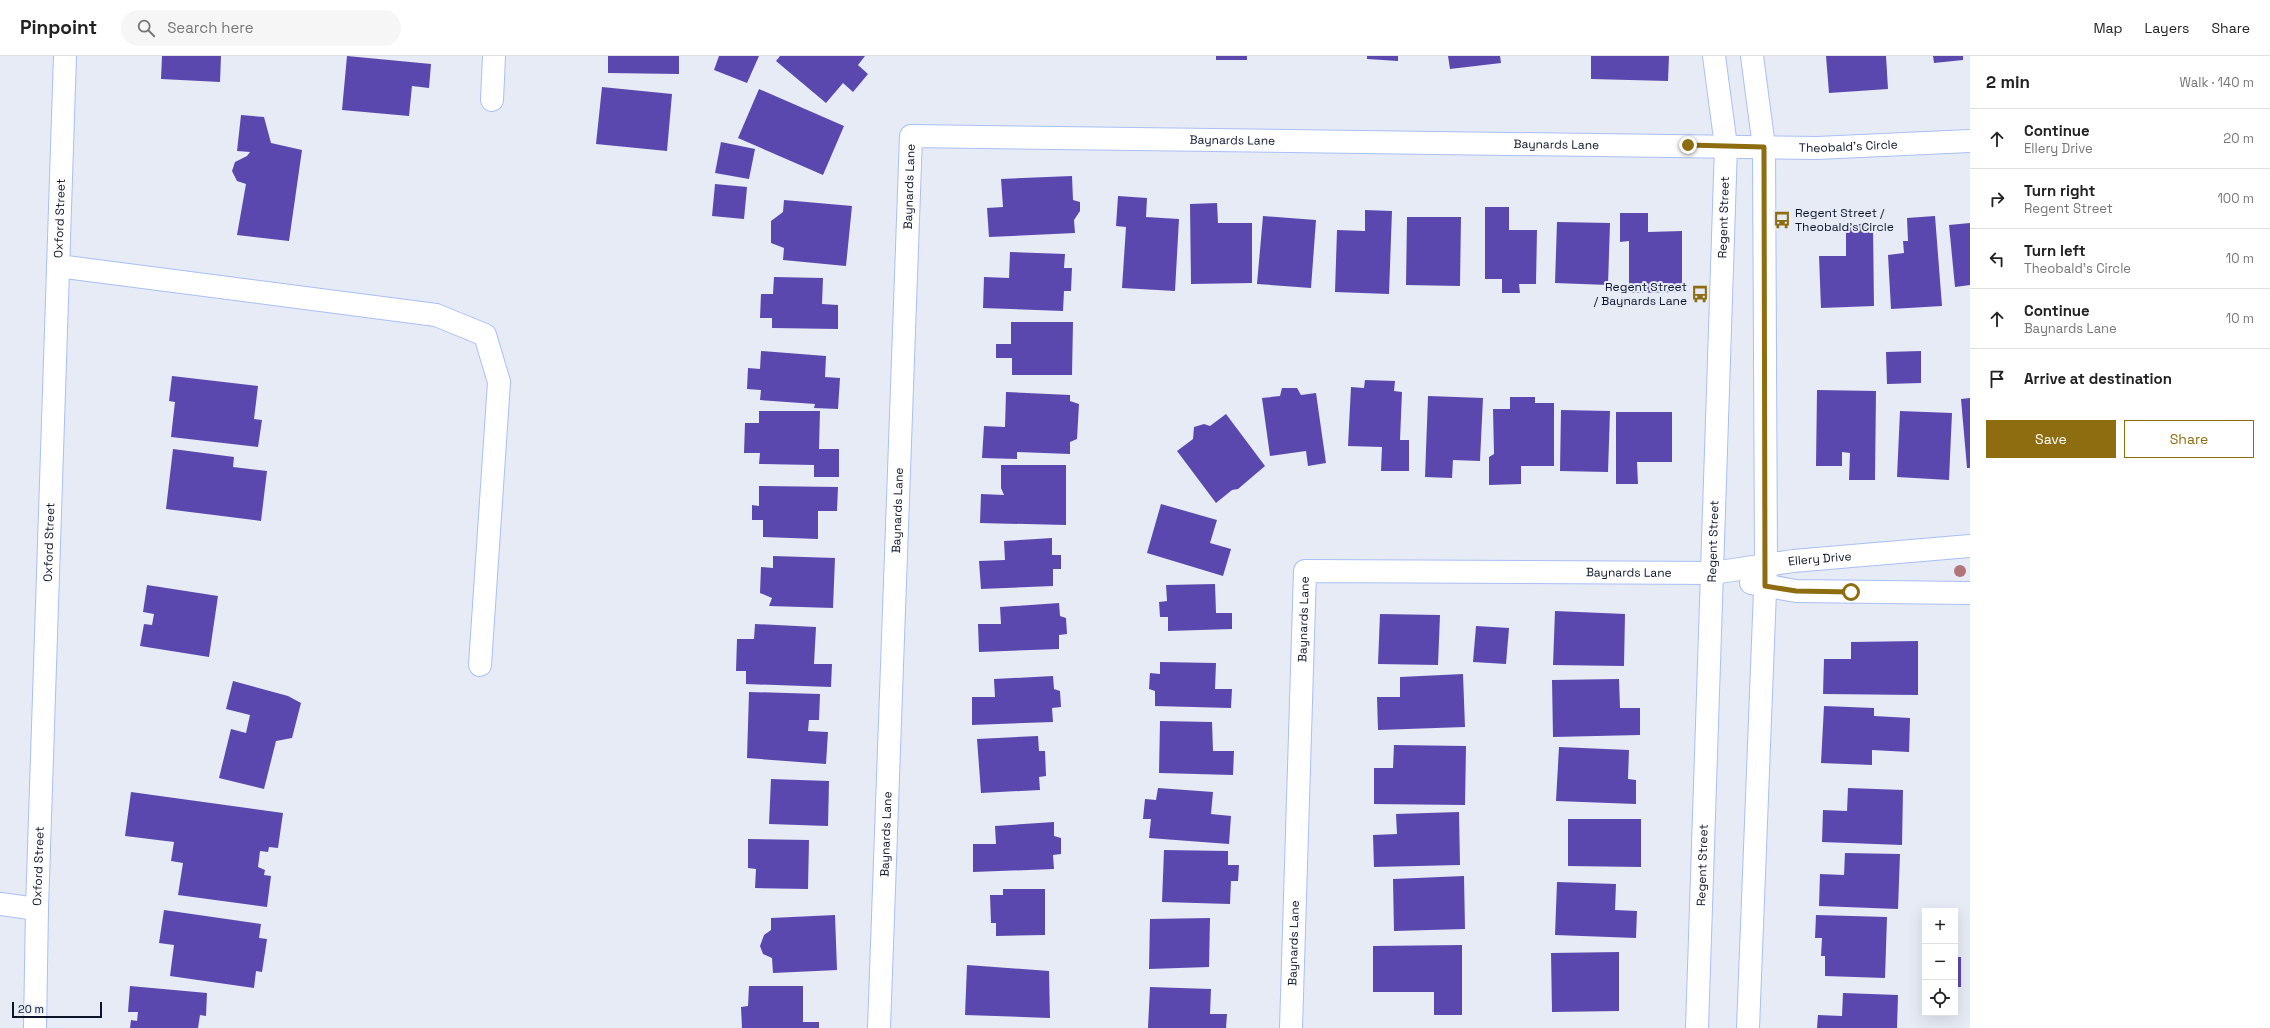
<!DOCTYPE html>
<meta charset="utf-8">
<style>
:root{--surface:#fff;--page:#f6f6f6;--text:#222;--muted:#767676;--line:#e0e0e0;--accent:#8d6d10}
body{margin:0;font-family:"Space Grotesk",sans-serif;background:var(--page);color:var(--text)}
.controls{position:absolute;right:12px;bottom:12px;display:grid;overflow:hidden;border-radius:0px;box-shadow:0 4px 16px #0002}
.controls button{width:36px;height:36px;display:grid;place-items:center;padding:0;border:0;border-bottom:1px solid var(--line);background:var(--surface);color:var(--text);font:20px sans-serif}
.scale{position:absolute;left:12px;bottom:10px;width:90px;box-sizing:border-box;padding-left:4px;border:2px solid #0c1427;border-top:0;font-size:11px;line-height:14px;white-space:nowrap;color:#0c1427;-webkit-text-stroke:3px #e6ebf6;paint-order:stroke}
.stop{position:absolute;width:12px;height:12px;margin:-9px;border:3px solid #8d6d10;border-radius:50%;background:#fff}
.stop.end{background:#8d6d10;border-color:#fff;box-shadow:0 1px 4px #0008}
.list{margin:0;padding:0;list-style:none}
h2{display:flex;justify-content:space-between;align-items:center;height:52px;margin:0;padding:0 16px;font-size:17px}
h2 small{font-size:13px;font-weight:400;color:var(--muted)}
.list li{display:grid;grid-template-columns:26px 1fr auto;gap:12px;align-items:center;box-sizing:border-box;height:60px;padding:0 16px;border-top:1px solid var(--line)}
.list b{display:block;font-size:15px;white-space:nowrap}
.list p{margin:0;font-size:13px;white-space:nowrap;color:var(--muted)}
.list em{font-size:13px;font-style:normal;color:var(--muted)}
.actions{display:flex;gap:8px;padding:12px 16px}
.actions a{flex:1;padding:9px 0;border:1px solid var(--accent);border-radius:0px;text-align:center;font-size:14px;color:var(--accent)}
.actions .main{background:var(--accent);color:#fff}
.icon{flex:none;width:22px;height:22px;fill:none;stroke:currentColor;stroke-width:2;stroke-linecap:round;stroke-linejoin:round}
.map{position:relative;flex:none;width:1970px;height:972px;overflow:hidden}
header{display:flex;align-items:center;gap:24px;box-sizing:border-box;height:56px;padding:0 20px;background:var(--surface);border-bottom:1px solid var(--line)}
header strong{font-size:19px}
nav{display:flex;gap:22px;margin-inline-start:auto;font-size:14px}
.search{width:280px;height:36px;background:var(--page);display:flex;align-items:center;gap:10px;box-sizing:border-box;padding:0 14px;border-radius:22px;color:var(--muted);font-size:15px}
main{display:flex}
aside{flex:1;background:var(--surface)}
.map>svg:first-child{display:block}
</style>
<header>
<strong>Pinpoint</strong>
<div class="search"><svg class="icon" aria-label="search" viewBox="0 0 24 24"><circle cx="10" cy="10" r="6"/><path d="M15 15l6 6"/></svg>Search here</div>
<nav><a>Map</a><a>Layers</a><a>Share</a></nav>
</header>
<main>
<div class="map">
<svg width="1970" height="972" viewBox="0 0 1970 972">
<rect width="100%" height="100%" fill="#e6ebf6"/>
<g fill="#5b48af">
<path d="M162,0H221L220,26L161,23Z"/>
<path d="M347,0L431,8L429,32L412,30L409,60L342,54Z"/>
<path d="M608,0H679V18L608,17Z"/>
<path d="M719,0H759L747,27L714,14Z"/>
<path d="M780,0H865L858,9L868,18L853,36L843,27L826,47L776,5Z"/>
<rect x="1216" y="0" width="31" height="4"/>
<path d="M1367,0H1398V5L1367,3Z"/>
<path d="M1448,0H1500L1501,7L1450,13Z"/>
<path d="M1591,0H1669L1668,25L1591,23Z"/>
<path d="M1826,0H1886L1888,33L1829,37Z"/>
<path d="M1933,0H1963V4L1934,7Z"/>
<path d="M602,31L672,38L667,95L596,88Z"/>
<path d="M759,33L844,70L823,119L738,82Z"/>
<path d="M241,59L264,61L271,87L302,94L289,185L237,179L246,128L237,125L232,115L235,106L247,100L250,96L237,95Z"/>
<path d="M721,86L755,93L749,123L715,117Z"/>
<path d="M1072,120L1073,144L1080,146V155L1074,164L1075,177L989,181L987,152L1003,151L1001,123Z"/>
<path d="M715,128L747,131L744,163L712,160Z"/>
<path d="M1118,140L1147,142L1146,161L1179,163L1175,235L1122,232L1126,171L1116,170Z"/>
<path d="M784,144L852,150L846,210L783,204L784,192L771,187V165L783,156Z"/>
<path d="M1217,147L1218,167H1252V227L1191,228L1190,148Z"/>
<path d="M1485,151H1509V174H1537L1536,228H1519L1520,237H1502V223H1485Z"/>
<path d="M1365,154L1392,155L1389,238L1335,236L1337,174L1365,175Z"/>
<path d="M1620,157H1648V176L1682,175V236L1629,237V185L1620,186Z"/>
<path d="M1263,160L1316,164L1311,232L1257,228Z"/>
<path d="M1935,160L1942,250L1891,253L1888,199L1904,197L1903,185H1908L1907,162Z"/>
<path d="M1407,161H1461L1460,230L1406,229Z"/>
<path d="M1557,166L1610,167L1608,229L1555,227Z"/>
<path d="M1970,167V229L1955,231L1949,169Z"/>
<path d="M1846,168H1873L1874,250L1821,252L1819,200H1846Z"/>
<path d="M1010,196L1065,198L1064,212H1072L1071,235H1064L1063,255L983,252L984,221L1009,222Z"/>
<path d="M774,221L823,222L822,248L838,249V273L772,272V262H760L761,238H773Z"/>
<path d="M1011,266H1073L1072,319H1012V302H996V288H1011Z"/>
<path d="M761,295L826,300L825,321L840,322L838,353L814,352L815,348L760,344L761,334L747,333L748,312L760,313Z"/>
<path d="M1921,295V327L1887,328L1886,296Z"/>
<path d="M172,320L258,330L254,363L262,364L258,391L171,381L175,346L169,345Z"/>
<path d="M1365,324L1395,325L1394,335L1402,336L1400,384H1409V415H1381L1382,391L1348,390L1351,331L1364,332Z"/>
<path d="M1282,332H1297L1301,339L1316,337L1326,407L1308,410L1306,395L1270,400L1262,342L1280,340Z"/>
<path d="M1817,334L1876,335L1875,424H1849L1850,397L1842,396V410H1816Z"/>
<path d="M1006,336L1070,339V345L1079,348L1077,383L1070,386V398L1017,396V403L982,402L984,370L1005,371Z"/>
<path d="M1428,340L1483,342L1480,405L1453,404L1452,422L1425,421Z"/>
<path d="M1510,341H1535V347H1554V410H1521V428L1489,429V401L1494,398L1493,353H1510Z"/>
<path d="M1970,342V412H1967L1961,343Z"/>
<path d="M1561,354L1610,355L1608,416L1560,415Z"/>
<path d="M759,355H820L819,393H839V421H814V409L759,408L760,397H744L745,367H759Z"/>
<path d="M1900,355L1952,357L1949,424L1897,421Z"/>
<path d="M1616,356H1672V406H1637L1638,428H1616Z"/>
<path d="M1226,358L1265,410L1238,433L1232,434L1216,447L1177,395L1193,383L1194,371L1204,368L1210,370Z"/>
<path d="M173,393L234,401L233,411L267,415L261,465L166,453Z"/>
<path d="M1001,409H1066V469L980,467L981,438L1004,439L1001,432Z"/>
<path d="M759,430L838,431L837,455H818V483L763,481V464H752V449L759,450Z"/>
<path d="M1161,448L1217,464L1210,487L1231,493L1223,520L1147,497Z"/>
<path d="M1052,482V499H1061V513H1053V530L981,533L979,505L1005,504L1004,485Z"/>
<path d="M773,500L835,502L833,552L769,550L772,542L760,537L761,511L773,512Z"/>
<path d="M1215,528L1216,557H1232V573L1168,575V561H1160L1159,546L1167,545L1166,529Z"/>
<path d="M147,529L218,540L209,601L140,590L144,568L152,569L154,558L143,556Z"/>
<path d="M1059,547L1060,560L1066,562L1067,578L1059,579V593L979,596L978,568H1001L1000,551Z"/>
<path d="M1555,555L1625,558L1624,610L1553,609Z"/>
<path d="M1380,558L1440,559L1438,609L1378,608Z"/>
<path d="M755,568L816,571L814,608H832L831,631L746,628V615H736L737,583H754Z"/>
<path d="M1476,570L1509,572L1506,608L1473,606Z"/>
<path d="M1918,585V639L1823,638L1824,603H1851V586Z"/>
<path d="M1160,606L1216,607L1215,633H1232L1231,652L1155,650V635L1149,633L1150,617L1160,618Z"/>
<path d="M1463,618L1465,671L1378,674L1377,641H1400V621Z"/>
<path d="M1053,620L1054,633L1060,635L1061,651L1052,652L1053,666L972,669V641H995L994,623Z"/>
<path d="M1619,623L1620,652H1640V679L1553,681L1552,624Z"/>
<path d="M233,625L288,640L301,647L292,682L276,685L264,733L219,722L231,673L246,677L250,659L226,653Z"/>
<path d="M749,636L820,638L819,664H809L808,675L828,676L826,708L747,702Z"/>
<path d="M1824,650L1874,652V660L1910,662L1909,696L1872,694V709L1821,707Z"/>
<path d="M1160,665L1212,666L1213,695H1234L1233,719L1159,717Z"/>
<path d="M1038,680L1039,695H1045L1046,720L1039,721L1040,734L981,737L977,683Z"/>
<path d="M1394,689L1466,690L1465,749L1374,748V712H1393Z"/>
<path d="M1559,691L1629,694L1628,723L1636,724V748L1556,745Z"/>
<path d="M771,723L829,725L828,770L769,768Z"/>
<path d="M1158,732L1213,736L1211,758L1231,760L1229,788L1149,782L1151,763H1143L1145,743L1156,744Z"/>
<path d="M1848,732L1903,734L1902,789L1822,786L1823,754L1847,755Z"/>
<path d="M131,736L283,757L278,792L269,791L268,796L260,795L258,811L265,814L264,819L271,820L267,851L178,839L183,807L171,805L174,786L125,780Z"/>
<path d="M1459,756L1460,809L1374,811L1373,779L1397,778L1396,758Z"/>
<path d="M1568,763H1641V811L1568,810Z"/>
<path d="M1054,766V780L1061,782V798L1053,799L1054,813L973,816V788H996L995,770Z"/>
<path d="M748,783L809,784L808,833L755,832L756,813L748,812Z"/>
<path d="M1164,794L1228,795V809H1239L1238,825H1231L1230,848L1162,846Z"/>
<path d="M1845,797L1900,798L1898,853L1819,850L1820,818L1844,819Z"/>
<path d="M1464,820L1465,873L1394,875L1393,823Z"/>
<path d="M1557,826L1616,828L1615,854L1637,855L1636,882L1555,879Z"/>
<path d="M1003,833H1045V879L996,880V867H991L990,839H1003Z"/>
<path d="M164,854L261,868L259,882L267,883L262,916L256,915L254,932L170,920L174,889L159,887Z"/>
<path d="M835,859L837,914L773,917L772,902L763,898L760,890L764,879L771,874V862Z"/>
<path d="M1816,859L1887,861L1885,922L1825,920V900H1821L1822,882H1815Z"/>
<path d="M1210,862L1209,911L1149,913L1150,863Z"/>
<path d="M1462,889V959H1434V936H1373V890Z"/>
<path d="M1619,896V955L1552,956L1551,897Z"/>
<rect x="1923" y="901" width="2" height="30"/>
<rect x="1955" y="901" width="6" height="30"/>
<path d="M967,909L1049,915L1050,962L965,959Z"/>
<path d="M130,930L207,937L206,960L200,959L198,972H130L131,964L137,965L138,956H128Z"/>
<path d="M749,930H803V966H819V972H742L741,951L748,950Z"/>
<path d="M1150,931L1211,933L1210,958H1227L1226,972H1148Z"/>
<path d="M1843,937L1898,939L1897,972H1817L1818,959L1842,960Z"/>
</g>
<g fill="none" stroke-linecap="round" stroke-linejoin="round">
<g stroke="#a9bff6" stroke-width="24">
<g id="minor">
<path d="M492,44L494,0"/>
<path d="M58,210L436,259L485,279L499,326L480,609"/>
<path d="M1751,527L1796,535L1970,537"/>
<path d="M0,848L37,853"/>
<path id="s1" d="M35,972L37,853L65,0"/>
<path id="s2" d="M879,972L911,80L1817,92L1970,85"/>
<path id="s3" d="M1291,972L1305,515L1713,517L1793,505L1970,490"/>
<path id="s4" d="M1697,972L1726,90L1714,0"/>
<path d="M1748,972L1766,509L1764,91L1752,0"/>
</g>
</g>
<use href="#minor" stroke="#fff" stroke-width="22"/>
</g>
<circle fill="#b3757a" cx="1960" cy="515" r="6"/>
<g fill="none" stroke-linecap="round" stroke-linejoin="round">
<path stroke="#8d6d10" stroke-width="5" d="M1688,89L1764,91L1765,530L1796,535L1851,536"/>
</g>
<defs>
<g id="bus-bare" transform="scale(1.38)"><path d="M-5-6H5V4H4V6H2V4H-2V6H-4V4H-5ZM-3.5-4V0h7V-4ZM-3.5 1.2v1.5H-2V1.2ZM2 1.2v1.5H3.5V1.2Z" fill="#8d6d10" stroke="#e6ebf6" stroke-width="2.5" paint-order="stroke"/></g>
</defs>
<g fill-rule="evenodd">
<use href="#bus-bare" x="1782" y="164"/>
<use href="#bus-bare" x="1700" y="238"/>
</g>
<g text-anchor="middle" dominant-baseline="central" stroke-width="4" stroke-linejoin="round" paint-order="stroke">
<g font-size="12" fill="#0c1427" stroke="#e6ebf6">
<text stroke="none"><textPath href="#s2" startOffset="1214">Baynards Lane</textPath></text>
<text stroke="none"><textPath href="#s2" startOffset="1538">Baynards Lane</textPath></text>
<text stroke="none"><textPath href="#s2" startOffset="1830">Theobald's Circle</textPath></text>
<text stroke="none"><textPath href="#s2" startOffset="842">Baynards Lane</textPath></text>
<text stroke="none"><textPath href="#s1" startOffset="810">Oxford Street</textPath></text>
<text stroke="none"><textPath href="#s4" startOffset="811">Regent Street</textPath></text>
<text stroke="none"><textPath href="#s2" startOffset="518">Baynards Lane</textPath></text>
<text stroke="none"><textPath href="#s1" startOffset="486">Oxford Street</textPath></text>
<text stroke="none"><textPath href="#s4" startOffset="487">Regent Street</textPath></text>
<text stroke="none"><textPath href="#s3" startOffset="973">Ellery Drive</textPath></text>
<text stroke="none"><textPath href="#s3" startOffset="781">Baynards Lane</textPath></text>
<text stroke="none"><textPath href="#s3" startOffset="409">Baynards Lane</textPath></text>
<text stroke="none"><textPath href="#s2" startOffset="194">Baynards Lane</textPath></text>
<text stroke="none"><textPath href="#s4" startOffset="163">Regent Street</textPath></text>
<text stroke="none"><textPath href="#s1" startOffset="162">Oxford Street</textPath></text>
<text stroke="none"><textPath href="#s3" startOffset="85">Baynards Lane</textPath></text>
</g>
<g font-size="12" fill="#0c1427" stroke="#e6ebf6" text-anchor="start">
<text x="1795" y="157">Regent Street /<tspan x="1795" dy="14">Theobald's Circle</tspan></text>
<text x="1687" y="231" text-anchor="end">Regent Street<tspan x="1687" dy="14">/ Baynards Lane</tspan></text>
</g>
</g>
</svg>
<div class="controls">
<button>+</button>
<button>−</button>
<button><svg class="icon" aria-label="locate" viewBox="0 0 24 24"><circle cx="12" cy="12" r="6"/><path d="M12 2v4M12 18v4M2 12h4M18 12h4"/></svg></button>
</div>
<div class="scale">20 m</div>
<div class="stop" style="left:1851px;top:536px"></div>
<div class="stop end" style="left:1688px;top:89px"></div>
</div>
<aside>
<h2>2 min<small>Walk · 140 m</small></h2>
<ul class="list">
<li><svg class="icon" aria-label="ahead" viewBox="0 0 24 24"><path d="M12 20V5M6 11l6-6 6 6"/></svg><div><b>Continue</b><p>Ellery Drive</p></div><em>20 m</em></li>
<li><svg class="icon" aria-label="right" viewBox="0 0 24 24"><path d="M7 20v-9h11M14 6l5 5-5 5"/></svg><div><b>Turn right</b><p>Regent Street</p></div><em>100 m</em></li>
<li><svg class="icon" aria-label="left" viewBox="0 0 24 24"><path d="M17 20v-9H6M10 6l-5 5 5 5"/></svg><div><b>Turn left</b><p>Theobald's Circle</p></div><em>10 m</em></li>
<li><svg class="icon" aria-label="ahead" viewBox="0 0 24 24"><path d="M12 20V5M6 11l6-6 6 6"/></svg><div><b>Continue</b><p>Baynards Lane</p></div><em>10 m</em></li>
<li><svg class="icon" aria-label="arrive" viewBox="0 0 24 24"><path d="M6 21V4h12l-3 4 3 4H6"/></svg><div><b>Arrive at destination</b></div></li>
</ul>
<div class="actions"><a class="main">Save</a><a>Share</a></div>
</aside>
</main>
